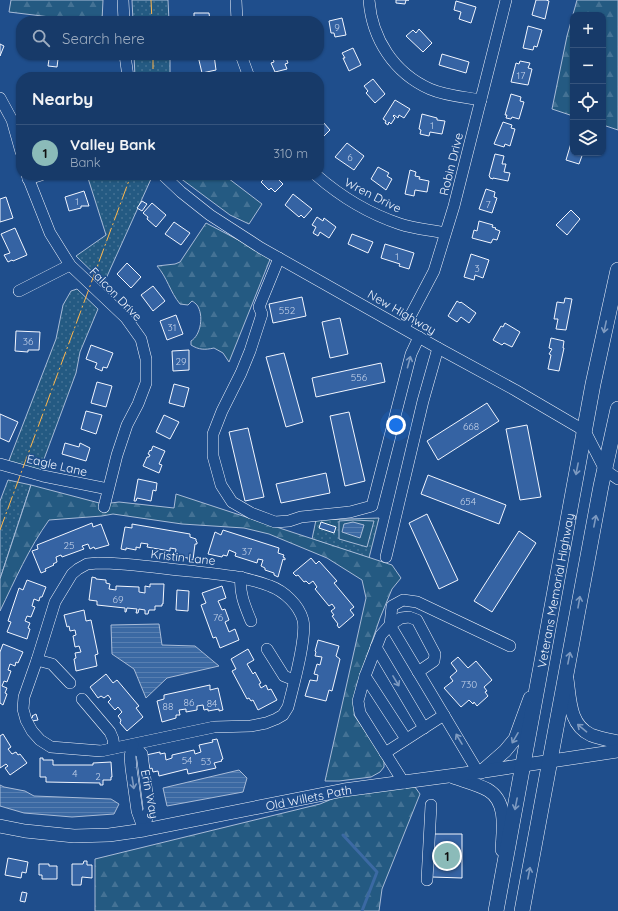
<!DOCTYPE html>
<meta charset="utf-8">
<style>
:root{--surface:#173a69;--page:#244571;--text:#f1f3f6;--muted:#9eadc0;--line:#36547d;--accent:#8bbbb9}
body{margin:0;font-family:Quicksand,sans-serif;background:var(--page);color:var(--text)}
.controls{position:absolute;right:12px;top:12px;display:grid;overflow:hidden;border-radius:8px;box-shadow:0 1px 3px #0004}
.controls button{width:36px;height:36px;display:grid;place-items:center;padding:0;border:0;border-bottom:1px solid var(--line);background:var(--surface);color:var(--text);font:20px sans-serif}
.you{position:absolute;left:396px;top:425px;width:14px;height:14px;margin:-10px;border:3px solid #fff;border-radius:50%;background:#1a73e8;box-shadow:0 0 0 6px #1a73e833}
.badge{display:grid;place-items:center;width:26px;height:26px;border-radius:50%;background:var(--accent);color:#111;font-size:13px;font-weight:700}
.pin{position:absolute;translate:-50% -50%;border:2px solid #fff;box-shadow:0 1px 4px #0006}
.list{margin:0;padding:0;list-style:none}
h2{display:flex;justify-content:space-between;align-items:center;height:52px;margin:0;padding:0 16px;font-size:17px}
h2 small{font-size:13px;font-weight:400;color:var(--muted)}
.list li{display:grid;grid-template-columns:26px 1fr auto;gap:12px;align-items:center;box-sizing:border-box;height:56px;padding:0 16px;border-top:1px solid var(--line)}
.list b{display:block;font-size:15px;white-space:nowrap}
.list p{margin:0;font-size:13px;white-space:nowrap;color:var(--muted)}
.list em{font-size:13px;font-style:normal;color:var(--muted)}
.icon{flex:none;width:22px;height:22px;fill:none;stroke:currentColor;stroke-width:2;stroke-linecap:round;stroke-linejoin:round}
.map{position:relative;flex:none;width:618px;height:911px;overflow:hidden}
.search{position:absolute;background:var(--surface);box-shadow:0 1px 3px #0004;left:16px;top:16px;width:308px;height:44px;display:flex;align-items:center;gap:10px;box-sizing:border-box;padding:0 14px;border-radius:16px;color:var(--muted);font-size:15px}
.panel{position:absolute;background:var(--surface);box-shadow:0 1px 3px #0004;left:16px;top:72px;width:308px;height:108px;border-radius:16px}
.map>svg:first-child{display:block}
</style>
<div class="map">
<svg width="618" height="911" viewBox="0 0 618 911">
<defs>
<pattern id="grass-dots" width="8" height="8" patternUnits="userSpaceOnUse"><rect width="8" height="8" fill="#245a82"/><path d="M2 2h.1M6 6h.1" fill="none" stroke="#447295" stroke-width="1.8" stroke-linecap="round"/></pattern>
<pattern id="forest-firs" width="22" height="20" patternUnits="userSpaceOnUse"><rect width="22" height="20" fill="#245a82"/><path d="M5 1l3.5 6h-7zM16 11l3.5 6h-7z" fill="#447295"/></pattern>
<pattern id="water-rules" width="6" height="5" patternUnits="userSpaceOnUse"><rect width="6" height="5" fill="#3b69a3"/><path d="M0 2.5h6" fill="none" stroke="#587fb1"/></pattern>
</defs>
<rect width="100%" height="100%" fill="#1f4e8c"/>
<g fill="url(#grass-dots)" stroke="#a8bbd7">
<path d="M132,0H168L169,21H133Z"/>
<path d="M134,55H170V77H135Z"/>
<path d="M87,175H148L151,179L104,283L76,256L106,235Z"/>
<path d="M77,289L98,309L80,352L76,373L40,470L8,463L56,339L63,305L71,291Z"/>
<path d="M8,480L31,485L0,579V501Z"/>
<path d="M379,518L369,558L312,539L316,520Z"/>
</g>
<g fill="url(#forest-firs)" stroke="#a8bbd7">
<path d="M11,0H103L102,21H83L9,12Z"/>
<path d="M577,0H618V130L603,125V15H573V116L552,109L567,36Z"/>
<path d="M176,175H224L262,204L249,224L230,215Z"/>
<path d="M206,223L271,257L229,362L223,353L214,348C205,350 199,350 191,345V341C201,335 204,315 197,305C196,304 194,302 192,301L188,305L180,304C170,292 167,277 157,266L175,264L180,262Z"/>
<path d="M31,485L103,504L119,502L174,508L176,494L392,565L401,578L392,589L380,618L357,685L354,715L378,750L384,761V767L380,772L371,777L339,781H325L366,598L362,580L327,558L269,534L244,528L182,524L113,514L102,516L49,520C29,548 15,580 0,611V579Z"/>
<path d="M415,787L420,794L382,889L379,911H95V859L320,804L344,794Z"/>
</g>
<path fill="#245a82" stroke="#a8bbd7" d="M354,520L374,521L367,547L339,539V521Z"/>
<g fill="url(#water-rules)" stroke="#a8bbd7">
<path d="M353,522L364,525L360,538L342,532L344,524Z"/>
<path d="M159,624L162,645L195,646L219,666L167,678L146,698L134,669L112,654L111,625Z"/>
<path d="M239,770L247,778L243,792L167,806L163,788Z"/>
<path d="M0,785L4,787L25,791L34,796L111,799L119,804L114,814L72,817L24,813L0,806Z"/>
</g>
<g fill="none" stroke-linecap="round" stroke-linejoin="round">
<path stroke="#3b69a3" stroke-width="3" d="M343,835L377,872L362,911"/>
</g>
<g fill="#3563a3" stroke="#f2f6ff">
<path d="M396,0H409H406L405,4L396,3Z"/>
<path d="M536,0H546L549,1L545,19L532,15Z"/>
<path d="M456,1L476,7L471,23L459,19L461,12L454,10Z"/>
<path d="M194,13H209L210,21H194Z"/>
<path d="M266,17H279V21H267Z"/>
<path d="M342,18L346,35L335,37L334,33H331L329,21Z"/>
<path d="M528,26L542,30L537,47L534,46L533,50L523,48Z"/>
<path d="M419,29L432,43L423,52L406,36L413,30L416,33Z"/>
<path d="M0,44L4,46L0,56Z"/>
<path d="M353,48L361,65L349,71L343,58H345L342,53Z"/>
<path d="M442,54L469,62L466,73L439,65Z"/>
<path d="M202,55H214L216,70L202,73L198,56Z"/>
<path d="M272,55H285L288,63L285,64L287,69L275,72L271,63L274,62Z"/>
<path d="M49,59H58L57,67L48,66Z"/>
<path d="M520,61L530,63L528,68L532,69L528,85L511,82L516,63L519,64Z"/>
<path d="M373,79L385,94L375,103L366,93L368,91L364,86Z"/>
<path d="M511,94L521,97L520,101L524,102L519,119L512,117L511,119L506,118L507,115H505Z"/>
<path d="M395,100L410,109L404,118L399,115L398,118L394,115L393,116L395,118L391,124L389,122L388,125L385,123L386,121L383,119Z"/>
<path d="M422,114L437,118V120L445,121L442,134L430,132L429,136L420,134L421,130L419,129Z"/>
<path d="M319,121L322,124L323,122L330,130L321,139L319,138Z"/>
<path d="M503,122L512,125L511,128L515,129L510,146L505,144L504,147L494,144Z"/>
<path d="M572,140H573V153H583L579,164L566,160Z"/>
<path d="M347,143L364,156L354,170L335,157Z"/>
<path d="M495,154L504,156L502,164H506L504,172L510,173L508,181L493,178V179L490,178V177L489,176Z"/>
<path d="M378,167L389,173L387,176L392,179L386,190L371,179Z"/>
<path d="M410,170L416,172L415,176L420,177L419,179L429,181L427,192L415,190L414,196L405,194Z"/>
<path d="M268,175H274L283,184L275,192L271,188L269,190L261,182Z"/>
<path d="M486,189L495,192L494,197L497,198L492,213L479,209Z"/>
<path d="M84,191L89,206H81V208L69,211L65,197Z"/>
<path d="M293,194L312,209L304,218L301,215L299,217L285,205Z"/>
<path d="M6,197L13,218L0,222V199Z"/>
<path d="M142,201L147,204L142,211L137,208Z"/>
<path d="M152,203L166,215L156,227L147,219L148,217L143,213Z"/>
<path d="M571,210L580,219L567,235L556,225Z"/>
<path d="M317,217L323,221L324,218L336,227L329,238L320,232L318,236L313,233L316,227L312,225Z"/>
<path d="M479,221L493,225L492,227L496,228L495,229L500,231L497,240L493,239L491,243L472,238L474,230L477,231Z"/>
<path d="M174,222L190,233L181,245L165,234Z"/>
<path d="M15,228L27,255L13,261L12,260L8,262L4,255L10,253L1,234Z"/>
<path d="M352,234L373,242L368,253L348,244Z"/>
<path d="M385,244L414,253L409,269L399,266L400,264L381,258Z"/>
<path d="M471,254L489,260L483,278L475,275L474,280L464,277Z"/>
<path d="M127,263L141,277L131,288L117,274Z"/>
<path d="M153,286L165,301L153,311L141,295Z"/>
<path d="M302,297L306,316L273,323L269,304Z"/>
<path d="M565,298L572,299L566,330L556,329L558,319H554L557,302L564,303Z"/>
<path d="M457,301L460,303L461,302L476,313L469,323L461,317L457,322L448,316Z"/>
<path d="M176,315L183,334L167,340L160,321Z"/>
<path d="M340,318L348,354L330,358L322,322Z"/>
<path d="M505,323L520,332L512,347L504,343L502,345L493,340L501,326L503,327Z"/>
<path d="M16,331L40,332L39,350H28V352L15,351Z"/>
<path d="M551,338L564,341L563,348H564L559,371L548,369L551,355L549,354L552,349L549,348Z"/>
<path d="M91,345L113,353L107,368L103,367L102,371L95,368L97,363L86,359Z"/>
<path d="M189,350V370L173,371L172,351Z"/>
<path d="M284,353L303,422L286,427L266,357Z"/>
<path d="M381,363L385,382L316,397L312,378Z"/>
<path d="M97,382L112,386L106,407L91,403Z"/>
<path d="M174,384L189,388L184,407L169,403Z"/>
<path d="M487,403L499,421L438,460L427,441Z"/>
<path d="M86,411L102,415L96,434L81,429Z"/>
<path d="M349,412L365,481L345,486L330,416Z"/>
<path d="M0,414L18,422L9,442L0,438Z"/>
<path d="M164,415L179,422L170,439L156,432Z"/>
<path d="M527,425L541,497L520,500L506,429Z"/>
<path d="M248,428L264,497L245,501L229,432Z"/>
<path d="M65,443L79,447L80,443L90,448L86,461L62,454Z"/>
<path d="M153,446L165,451L159,464L162,465L159,473L143,466L147,457H149L150,455L148,454L150,450L151,451Z"/>
<path d="M326,473L330,493L281,503L276,484Z"/>
<path d="M428,475L506,505L499,524L421,494Z"/>
<path d="M138,479L157,483L156,491L153,490L151,501L137,498L136,501H134Z"/>
<path d="M427,514L458,580L439,589L409,523Z"/>
<path d="M321,522L336,527L334,533L319,528Z"/>
<path d="M92,523L93,527L101,524L109,545L95,549L94,547L90,549L88,544L82,546L84,549L62,557L61,555L56,557L57,562L53,564L54,565L45,569L46,571L41,573L32,551L38,549L37,545Z"/>
<path d="M132,524L190,534V537L196,539V541L197,542V544H195L193,560H188V558L175,556L176,549L170,548V551L147,547L148,544L141,543L140,548L136,547V550L126,548V550L121,549L125,527L132,528Z"/>
<path d="M223,530L279,548L278,553L284,555L283,557L285,558V560L283,559L278,577L274,575V573L265,570V568L261,566L263,560L258,559L257,563L235,556L236,553L229,550L227,556L223,555L222,557L208,554L215,532L221,535Z"/>
<path d="M519,531L536,543L492,612L474,601Z"/>
<path d="M311,558L316,564L319,561L337,581L334,583L354,607L350,610L354,615L339,628L337,625L338,624L332,616L334,615L331,611L335,608L332,604L329,606L315,589L317,587L313,581L309,584L306,581L304,582L298,575L296,576L293,573Z"/>
<path d="M92,577L96,578V579L106,580V583L110,584L109,589L116,590V586L139,587V592L145,593V586L150,587V584H164L163,604H162V606H155V610H149L148,614H145V610L139,609L138,613H136L137,609L127,608L126,612H125V608L97,605V601L89,600Z"/>
<path d="M27,580L46,587L42,597H40L39,601L34,599L32,606L35,607L31,617L27,616L25,621L30,623L28,628L30,629L27,639L7,632L11,622L8,621L19,588L23,590Z"/>
<path d="M222,586L226,598L218,601L222,610L225,609L229,620L225,622L229,632L235,629L239,640L220,648L216,637L213,638L201,605L206,603L202,593Z"/>
<path d="M177,590L189,591L188,611L176,610Z"/>
<path d="M84,610L86,621L91,620L98,654L95,655L97,666L76,671L74,659L76,658L75,653L81,652L79,646L75,647L73,636L76,635L75,630L70,631L69,626L67,627L64,615Z"/>
<path d="M318,640L339,646L336,656L340,659L332,691L329,690L326,701L305,696L310,680L317,681L318,675L314,674L317,664L320,665L322,657L315,656L316,652L315,651Z"/>
<path d="M3,644L23,652L18,663L16,662L15,666L10,664L8,670L11,671L7,682L4,681L2,686L7,688L5,693L7,694L3,705L0,703V652Z"/>
<path d="M248,649L254,660L247,664L253,674L255,672L261,683L259,684L261,688L266,685L268,690L271,689L277,700L258,710L253,700L251,701L249,698L247,699L232,671L236,669L231,659Z"/>
<path d="M458,657L468,668L476,661L492,680L484,687L487,691L485,692L488,696L477,706L474,702L473,704L469,700L461,707L444,688L453,681L450,677L457,671L451,663Z"/>
<path d="M106,674L113,683L117,680L139,706L136,708L143,717L127,731L120,723L121,720L118,716L122,712L118,707L115,710L108,702L111,699L108,695L104,698L101,696L98,698L90,687Z"/>
<path d="M210,685V690L218,688L223,710L219,711V709L208,711V709L204,710L203,705L197,706V710L186,712V709L179,710L180,715H176V718L162,722L157,701L164,699V695Z"/>
<path d="M36,714L38,720L32,721L31,718L33,717L32,716Z"/>
<path d="M3,734L11,747L8,749L12,754L16,752L18,755L20,754L27,763L10,775L5,768L8,766L6,764L0,768V736Z"/>
<path d="M217,739L223,759L221,760L222,761L214,763L216,768L188,774L187,769L159,776L158,771L153,772L152,768L150,769L146,755L160,752V754L165,753L166,760L172,758V755L194,750L195,754L201,752L199,745L213,742L212,740Z"/>
<path d="M40,758H43V760H53V765H93V763L111,762L112,777H111V780H103V785H100V783L46,782V777H40Z"/>
<path d="M432,834H462V878L432,877Z"/>
<path d="M8,858L28,862L26,873L22,872L21,878L5,875Z"/>
<path d="M84,861H87V865H92V878L82,877L81,885H72V864H83Z"/>
<path d="M39,864H49V866H57V879H42V875H39Z"/>
<path d="M22,892L27,893L25,902L20,901Z"/>
</g>
<g fill="none" stroke-linecap="round" stroke-linejoin="round">
<g stroke="#f2f6ff" stroke-width="12">
<g id="minor">
<path d="M123,0L124,21"/>
<path d="M236,0L237,21"/>
<path d="M369,0C372,39 394,73 430,89C446,96 465,97 481,100"/>
<path d="M125,55L128,77"/>
<path d="M241,55L249,77"/>
<path d="M0,98L12,120L21,152"/>
<path d="M27,175L50,233L70,265L126,318L141,339L146,359V383L138,404L127,425L117,455L104,507"/>
<path d="M163,175L181,192L210,215L261,248L438,348L515,390L585,431L605,470L618,479"/>
<path d="M316,175C340,196 370,214 400,224C415,229 431,230 445,233"/>
<path d="M28,179L41,175"/>
<path d="M279,258L259,307L262,314L250,351L241,373L222,411L213,434V456L221,485L232,502L251,513L275,522L289,521L301,517L350,512L372,506L411,354L419,337"/>
<path d="M19,291L70,265"/>
<path d="M404,328L434,271L454,206L506,0"/>
<path d="M0,464L43,476L108,489"/>
<path d="M386,557L423,401L438,348"/>
<path d="M98,563C128,563 159,568 189,571C217,574 244,576 270,586C284,591 299,605 303,620C307,638 293,687 288,707L283,715L276,719L266,723L251,726L214,727L101,751L51,747L40,740L32,731L26,720L23,709L24,697L37,660L55,602L72,574L78,569L87,564Z"/>
<path d="M241,577C239,593 245,606 251,621"/>
<path d="M376,647L424,728"/>
<path d="M267,649L284,676L294,680"/>
<path d="M37,660L52,664L70,683"/>
<path d="M365,676L406,739"/>
<path d="M82,699L110,732L113,739L114,748"/>
<path d="M133,745L142,754L149,809L144,830"/>
<path d="M133,745L130,756L131,768L137,811L144,830"/>
<path d="M385,753L444,715"/>
<path d="M478,772L390,625L392,606L403,600L417,602L510,646"/>
<path d="M404,783L360,713L358,701L365,676L381,635L390,625L401,618L409,617L417,620L435,654L434,661L418,672"/>
<path d="M427,880L431,805"/>
</g>
</g>
<g stroke="#f2f6ff" stroke-width="14">
<g id="major">
<path d="M567,679C570,699 569,725 591,735C599,738 609,740 618,742"/>
<path d="M481,772L505,751L515,739L530,698"/>
<path d="M453,777C464,781 477,784 488,790C508,802 503,830 502,850"/>
<path id="s1" d="M0,826L25,831L74,836L109,835L144,830L344,790L478,772L618,751"/>
</g>
</g>
<g stroke="#f2f6ff" stroke-width="16">
<g id="highway">
<path id="s2" d="M496,911L593,384L618,270"/>
<path d="M522,911L601,486L618,409"/>
</g>
</g>
<use href="#minor" stroke="#1f4e8c" stroke-width="11"/>
<use href="#major" stroke="#1f4e8c" stroke-width="13"/>
<use href="#highway" stroke="#1f4e8c" stroke-width="15"/>
<g stroke="#ffb74d" stroke-width="1" stroke-dasharray="14 3 2 3" stroke-linecap="butt">
<path d="M151,0L152,21"/>
<path d="M153,55V77"/>
<path d="M0,530L131,175"/>
</g>
</g>
<defs><path id="oneway-shaft" d="M-6 0H5M1.5-3L5.5 0L1.5 3" fill="none" stroke-width="1.6" stroke-linecap="round" stroke-linejoin="round"/></defs>
<g stroke="#7e9ac0">
<use href="#oneway-shaft" transform="translate(605 327) rotate(102)"/>
<use href="#oneway-shaft" transform="translate(409 362) rotate(-75)"/>
<use href="#oneway-shaft" transform="translate(577 469) rotate(101)"/>
<use href="#oneway-shaft" transform="translate(595 521) rotate(-79)"/>
<use href="#oneway-shaft" transform="translate(579 602) rotate(-80)"/>
<use href="#oneway-shaft" transform="translate(569 658) rotate(-79)"/>
<use href="#oneway-shaft" transform="translate(396 681) rotate(59)"/>
<use href="#oneway-shaft" transform="translate(582 728) rotate(-140)"/>
<use href="#oneway-shaft" transform="translate(515 738) rotate(120)"/>
<use href="#oneway-shaft" transform="translate(459 739) rotate(-121)"/>
<use href="#oneway-shaft" transform="translate(133 783) rotate(81)"/>
<use href="#oneway-shaft" transform="translate(516 804) rotate(101)"/>
<use href="#oneway-shaft" transform="translate(529 873) rotate(-79)"/>
</g>
<g text-anchor="middle" dominant-baseline="central" stroke-width="3" stroke-linejoin="round" paint-order="stroke">
<g font-size="10" fill="#c3d1e8">
<text x="337" y="27">9</text>
<text x="521" y="75">17</text>
<text x="432" y="125">1</text>
<text x="350" y="157">6</text>
<text x="77" y="201">1</text>
<text x="488" y="204">7</text>
<text x="397" y="256">1</text>
<text x="477" y="268">3</text>
<text x="287" y="310">552</text>
<text x="172" y="327">31</text>
<text x="28" y="341">36</text>
<text x="181" y="361">29</text>
<text x="359" y="377">556</text>
<text x="471" y="426">668</text>
<text x="468" y="501">654</text>
<text x="69" y="545">25</text>
<text x="247" y="551">37</text>
<text x="118" y="599">69</text>
<text x="218" y="617">76</text>
<text x="469" y="684">730</text>
<text x="189" y="702">86</text>
<text x="212" y="703">84</text>
<text x="168" y="706">88</text>
<text x="187" y="760">54</text>
<text x="206" y="761">53</text>
<text x="75" y="773">4</text>
<text x="98" y="776">2</text>
</g>
<g font-size="12" fill="#f2f6ff" stroke="#1f4e8c">
<text transform="translate(451 164) rotate(-76)">Robin Drive</text>
<text transform="translate(373 195) rotate(27)">Wren Drive</text>
<text transform="translate(116 294) rotate(46)">Falcon Drive</text>
<text transform="translate(402 312) rotate(30)">New Highway</text>
<text transform="translate(57 465) rotate(13)">Eagle Lane</text>
<text transform="translate(183 557) rotate(6)">Kristin Lane</text>
<text stroke="none"><textPath href="#s2" startOffset="326">Veterans Memorial Highway</textPath></text>
<text transform="translate(150 794) rotate(79)">Erin Way</text>
<text stroke="none"><textPath href="#s1" startOffset="313">Old Willets Path</textPath></text>
</g>
</g>
</svg>
<div class="controls">
<button>+</button>
<button>−</button>
<button><svg class="icon" aria-label="locate" viewBox="0 0 24 24"><circle cx="12" cy="12" r="6"/><path d="M12 2v4M12 18v4M2 12h4M18 12h4"/></svg></button>
<button><svg class="icon" aria-label="layers" viewBox="0 0 24 24"><path d="M12 4l9 5-9 5-9-5zM3 14l9 5 9-5"/></svg></button>
</div>
<div class="you"></div>
<div class="pin badge" style="left:447px;top:856px">1</div>
<div class="search"><svg class="icon" aria-label="search" viewBox="0 0 24 24"><circle cx="10" cy="10" r="6"/><path d="M15 15l6 6"/></svg>Search here</div>
<section class="panel">
<h2>Nearby<small></small></h2>
<ul class="list">
<li><span class="badge">1</span><div><b>Valley Bank</b><p>Bank</p></div><em>310 m</em></li>
</ul>
</section>
</div>
